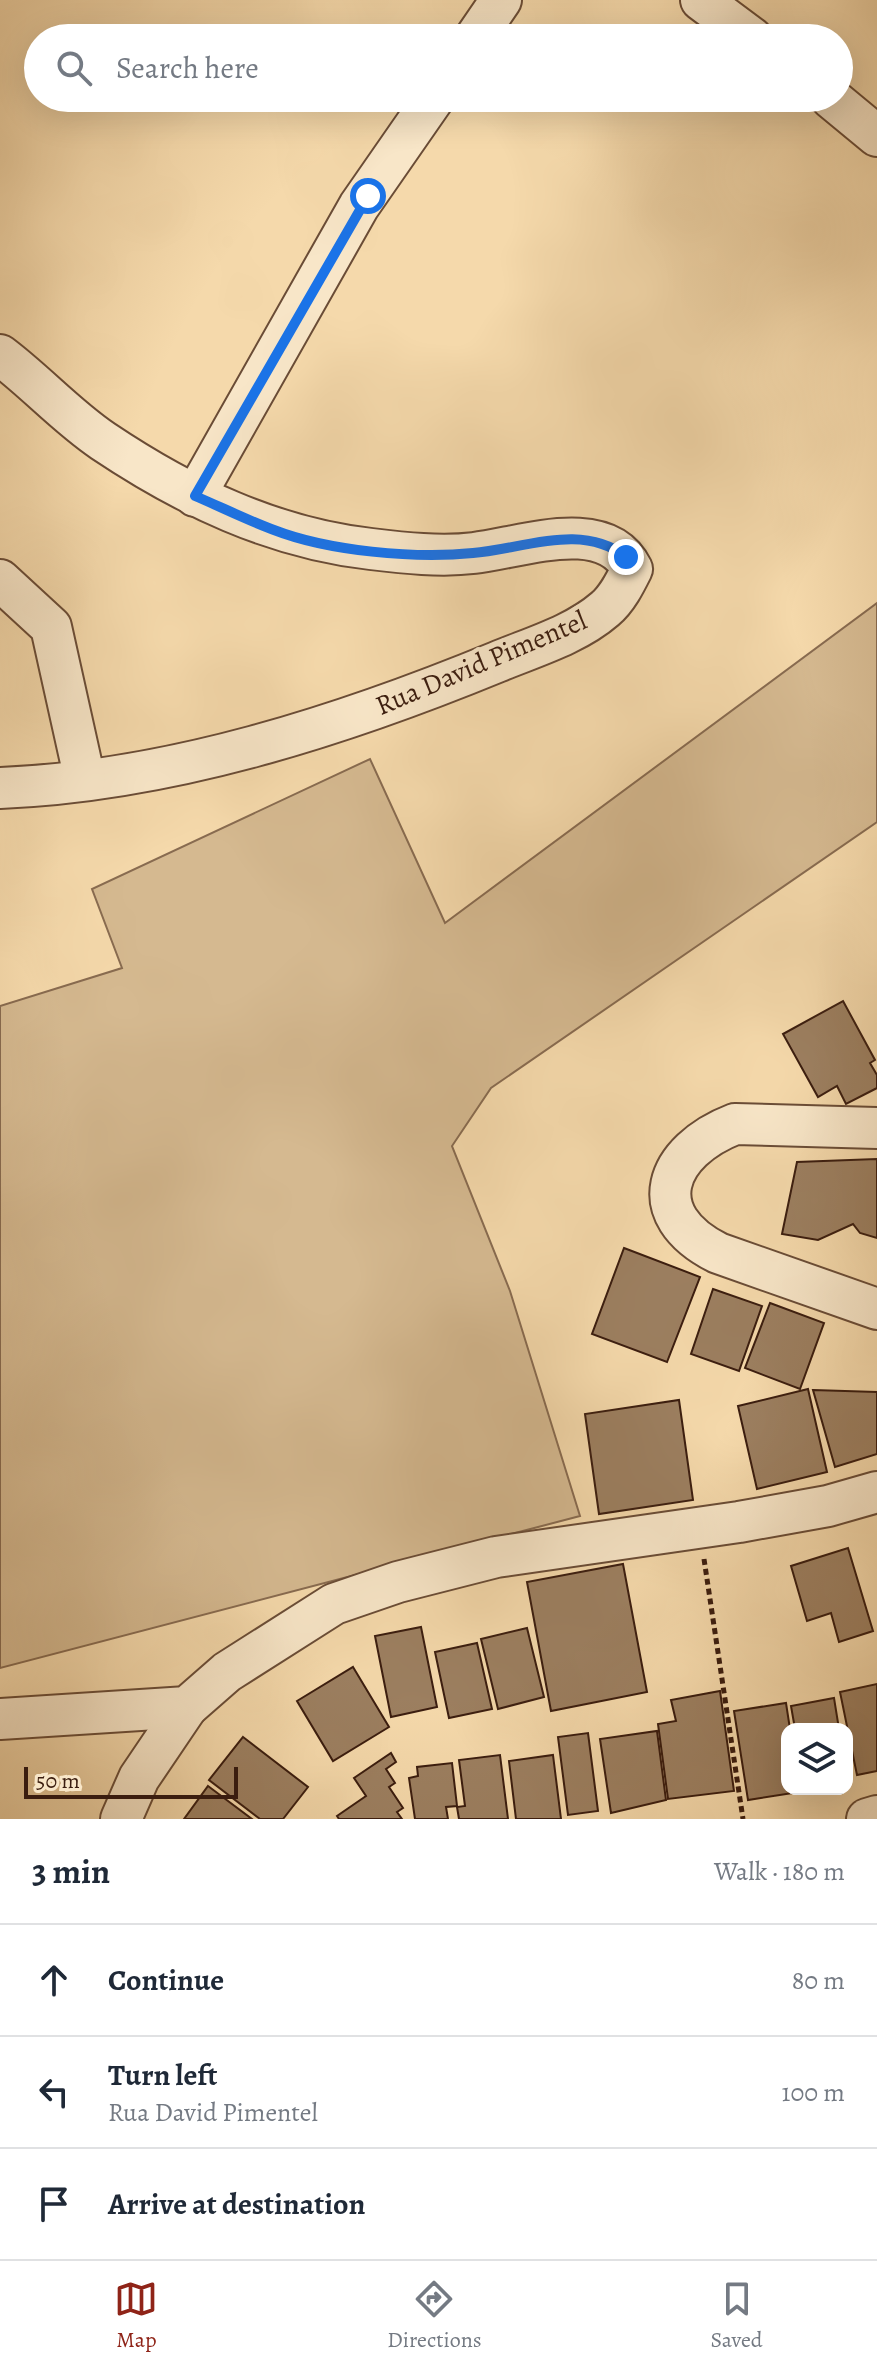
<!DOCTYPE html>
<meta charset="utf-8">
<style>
:root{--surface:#fff;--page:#f6f6f7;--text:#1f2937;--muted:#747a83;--line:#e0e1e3;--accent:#8f2418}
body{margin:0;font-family:Alegreya,serif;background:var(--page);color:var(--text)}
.controls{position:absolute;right:24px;bottom:24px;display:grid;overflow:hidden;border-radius:16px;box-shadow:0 8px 32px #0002}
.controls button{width:72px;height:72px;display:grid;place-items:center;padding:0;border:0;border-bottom:2px solid var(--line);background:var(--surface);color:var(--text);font:40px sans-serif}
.scale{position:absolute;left:24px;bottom:20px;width:214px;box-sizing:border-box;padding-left:8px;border:4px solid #3b1d0f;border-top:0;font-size:22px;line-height:28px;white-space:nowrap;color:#3b1d0f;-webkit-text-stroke:6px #f8e6c8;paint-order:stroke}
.stop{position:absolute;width:24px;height:24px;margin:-18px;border:6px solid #1a73e8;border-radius:50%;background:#fff}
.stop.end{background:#1a73e8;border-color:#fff;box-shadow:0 2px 8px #0008}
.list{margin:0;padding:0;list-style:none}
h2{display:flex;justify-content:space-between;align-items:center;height:104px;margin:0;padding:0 32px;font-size:34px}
h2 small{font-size:26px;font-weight:400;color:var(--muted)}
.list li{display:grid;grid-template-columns:52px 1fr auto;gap:24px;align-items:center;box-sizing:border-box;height:112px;padding:0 32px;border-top:2px solid var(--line)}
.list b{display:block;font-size:30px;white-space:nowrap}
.list p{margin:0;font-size:26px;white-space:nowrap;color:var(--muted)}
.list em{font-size:26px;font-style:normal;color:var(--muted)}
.icon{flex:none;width:44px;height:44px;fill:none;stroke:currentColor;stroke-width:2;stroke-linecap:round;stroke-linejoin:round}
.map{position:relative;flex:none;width:877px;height:1819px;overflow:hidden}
.search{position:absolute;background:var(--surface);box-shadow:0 8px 32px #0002;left:24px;right:24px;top:24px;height:88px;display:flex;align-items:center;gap:20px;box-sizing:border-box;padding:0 28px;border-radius:44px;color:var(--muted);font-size:30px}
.sheet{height:440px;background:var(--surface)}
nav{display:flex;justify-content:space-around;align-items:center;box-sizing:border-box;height:112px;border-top:2px solid var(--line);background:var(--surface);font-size:22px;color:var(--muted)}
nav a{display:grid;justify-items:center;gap:4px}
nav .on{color:var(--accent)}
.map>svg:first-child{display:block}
</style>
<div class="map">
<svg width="877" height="1819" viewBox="0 0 877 1819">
<rect width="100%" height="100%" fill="#f5d9ab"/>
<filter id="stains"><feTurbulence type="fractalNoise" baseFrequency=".0025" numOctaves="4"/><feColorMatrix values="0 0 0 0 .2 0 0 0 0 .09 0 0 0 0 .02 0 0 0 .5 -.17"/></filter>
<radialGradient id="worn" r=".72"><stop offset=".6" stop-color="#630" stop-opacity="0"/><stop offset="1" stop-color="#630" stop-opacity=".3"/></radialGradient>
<path fill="#d5b990" stroke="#886b50" stroke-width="2" d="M877,603V822L491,1088L452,1146L510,1291L580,1516L0,1668V1006L122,968L92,889L370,759L445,923Z"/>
<g fill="#9c7f60" stroke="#3b1d0f" stroke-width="2">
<path d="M843,1001L875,1060L870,1063L877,1075V1088L846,1104L837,1086L818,1097L783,1034Z"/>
<path d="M877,1159V1238L860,1233L853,1224L818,1240L782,1234L797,1162Z"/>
<path d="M624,1248L700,1277L667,1362L592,1334Z"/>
<path d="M713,1289L762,1306L739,1371L691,1354Z"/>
<path d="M770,1303L824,1323L800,1389L745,1368Z"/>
<path d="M808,1389L827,1472L757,1489L738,1406Z"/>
<path d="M813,1390L877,1392V1454L835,1467Z"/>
<path d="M679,1400L693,1500L599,1514L585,1414Z"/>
<path d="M848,1548L873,1631L839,1642L831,1613L807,1621L791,1566Z"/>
<path d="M623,1564L647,1692L551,1711L527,1582Z"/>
<path d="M421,1627L437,1707L391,1717L375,1636Z"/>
<path d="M527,1628L544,1697L498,1709L481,1639Z"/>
<path d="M477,1643L492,1709L449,1718L435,1652Z"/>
<path d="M353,1667L389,1727L333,1761L297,1701Z"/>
<path d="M877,1684V1771L857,1775L840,1692Z"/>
<path d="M720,1691L734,1791L668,1799L658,1724L676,1721L671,1700Z"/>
<path d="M834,1698L839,1729H795L791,1706Z"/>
<path d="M786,1703L790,1729L787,1789L799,1792L748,1800L734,1711Z"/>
<path d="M657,1731L666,1800L611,1813L600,1739Z"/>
<path d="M588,1733L598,1811L568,1815L558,1737Z"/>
<path d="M243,1737L308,1787L283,1819H260L209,1780Z"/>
<path d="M391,1753L396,1762L386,1769L395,1783L389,1787L403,1808L397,1812L402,1819H339L337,1816L366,1796L354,1778Z"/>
<path d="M500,1755L508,1819H459L457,1807L465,1806L459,1760Z"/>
<path d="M553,1755L561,1819H516L509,1761Z"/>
<path d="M452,1763L457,1806L446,1807L448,1819H415L409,1778L418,1776L417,1767Z"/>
<path d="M208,1786L252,1819H184Z"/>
</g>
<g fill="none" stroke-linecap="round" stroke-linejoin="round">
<g stroke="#6a4c36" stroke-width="44">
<g id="minor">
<path d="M701,0L752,38"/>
<path d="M475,38L501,0"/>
<path d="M831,98L877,136"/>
<path d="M0,355C36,382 66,416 103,441C185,496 273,538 371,549C404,553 441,557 474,553C520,548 605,515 632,569C625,583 617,599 605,609C575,635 533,647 497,662C341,726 170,781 0,788"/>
<path d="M195,496L359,206L434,98"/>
<path d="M0,580L51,627L85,780"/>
<path d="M877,1128L735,1124C665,1151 641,1214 718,1253L877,1309"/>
<path d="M0,1719L187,1707L227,1672L334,1604L398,1582L496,1557L739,1522L828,1506L877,1492"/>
<path d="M121,1819L139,1778L187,1707"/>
<path d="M867,1819L877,1816"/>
</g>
</g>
<path stroke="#3b1d0f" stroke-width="5" stroke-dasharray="6 4" stroke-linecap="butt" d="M704,1559L743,1819"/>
<use href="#minor" stroke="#f8e6c8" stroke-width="40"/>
</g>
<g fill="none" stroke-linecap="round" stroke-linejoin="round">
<path stroke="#1a73e8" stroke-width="10" d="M368,196L195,496C221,507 247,520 274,530C328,551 415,559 473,553C523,549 582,522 626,557"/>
</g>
<g text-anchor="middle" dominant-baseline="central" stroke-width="8" stroke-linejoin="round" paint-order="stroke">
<g font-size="28" fill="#3b1d0f" stroke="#f8e6c8">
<text transform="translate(481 663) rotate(-23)">Rua David Pimentel</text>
</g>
</g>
<rect width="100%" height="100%" filter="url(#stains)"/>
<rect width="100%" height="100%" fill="url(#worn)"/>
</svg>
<div class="controls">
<button><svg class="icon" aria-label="layers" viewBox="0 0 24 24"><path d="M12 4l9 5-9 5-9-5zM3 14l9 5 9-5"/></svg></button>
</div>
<div class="scale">50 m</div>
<div class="stop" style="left:368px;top:196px"></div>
<div class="stop end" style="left:626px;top:557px"></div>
<div class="search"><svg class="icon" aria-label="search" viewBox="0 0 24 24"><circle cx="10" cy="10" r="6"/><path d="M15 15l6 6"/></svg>Search here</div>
</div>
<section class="sheet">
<h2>3 min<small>Walk · 180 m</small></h2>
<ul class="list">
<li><svg class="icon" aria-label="ahead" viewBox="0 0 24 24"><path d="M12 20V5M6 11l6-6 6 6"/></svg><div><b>Continue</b></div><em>80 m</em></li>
<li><svg class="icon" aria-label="left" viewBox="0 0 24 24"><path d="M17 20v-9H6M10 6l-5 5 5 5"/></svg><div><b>Turn left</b><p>Rua David Pimentel</p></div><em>100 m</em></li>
<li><svg class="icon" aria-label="arrive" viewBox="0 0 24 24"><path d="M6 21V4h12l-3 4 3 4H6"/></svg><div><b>Arrive at destination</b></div></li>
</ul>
</section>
<nav>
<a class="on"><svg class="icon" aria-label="map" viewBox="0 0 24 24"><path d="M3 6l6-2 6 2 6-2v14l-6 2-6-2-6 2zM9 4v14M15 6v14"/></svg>Map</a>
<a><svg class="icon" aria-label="directions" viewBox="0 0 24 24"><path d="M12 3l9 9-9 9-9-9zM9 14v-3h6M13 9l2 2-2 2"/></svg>Directions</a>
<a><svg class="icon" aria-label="saved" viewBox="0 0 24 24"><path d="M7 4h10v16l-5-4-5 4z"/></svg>Saved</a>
</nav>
